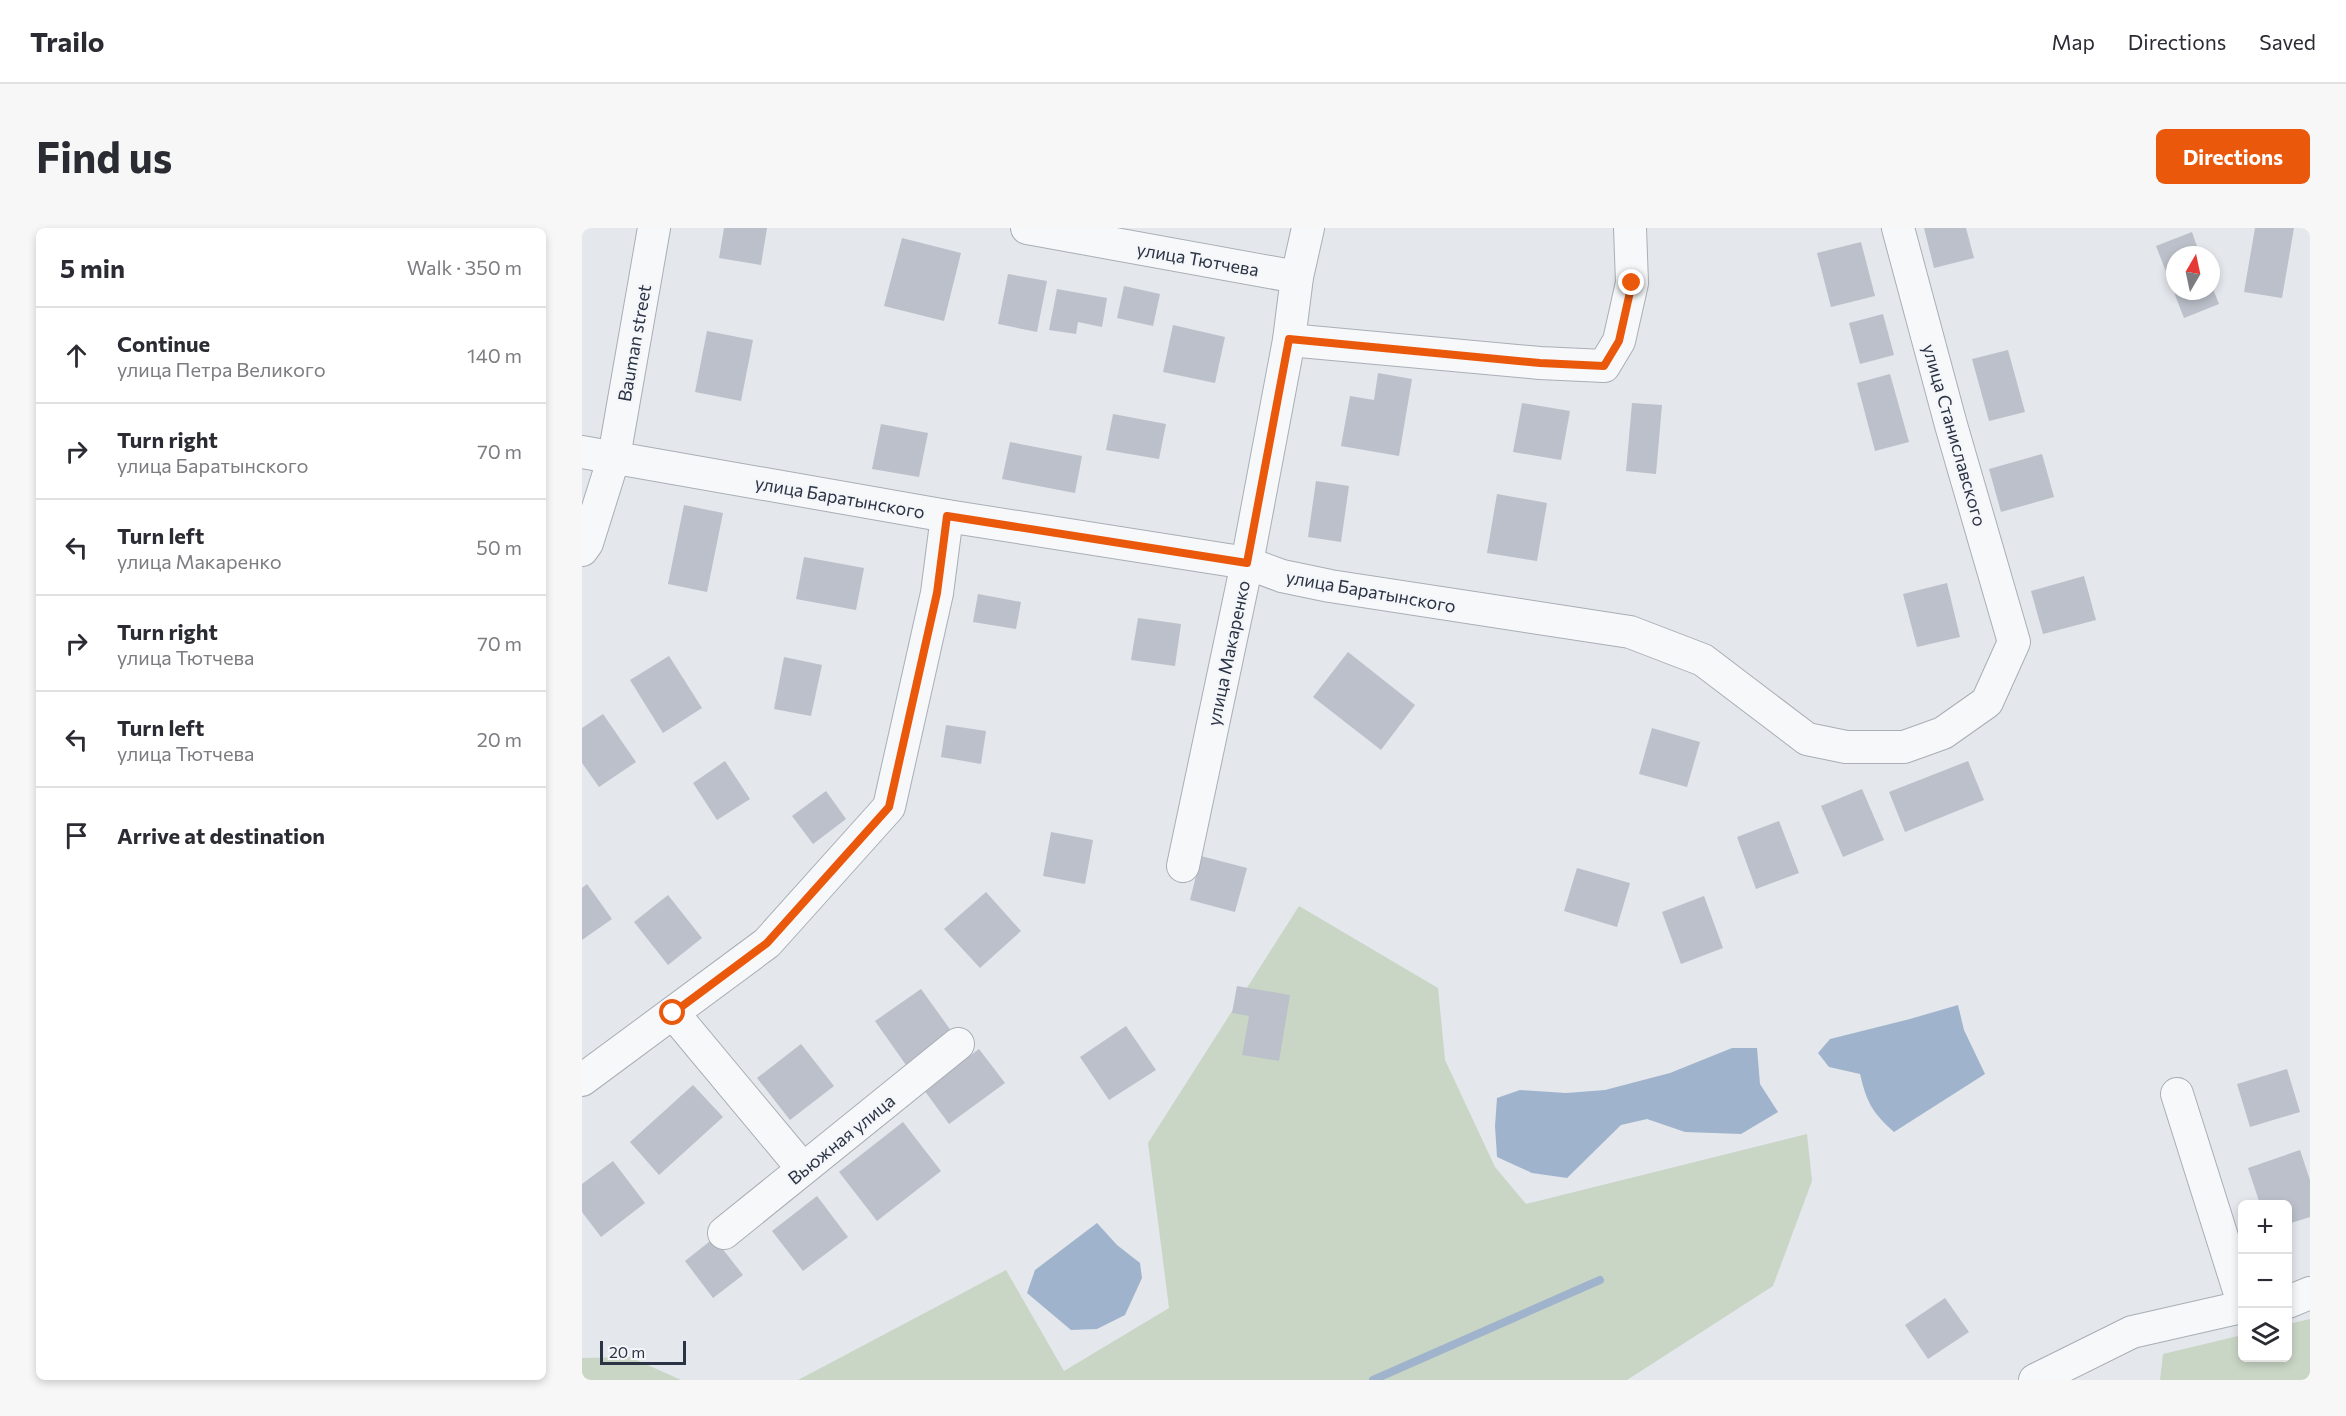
<!DOCTYPE html>
<meta charset="utf-8">
<style>
:root{--surface:#fff;--page:#f7f7f7;--text:#2b2b33;--muted:#7c7c81;--line:#e1e1e2;--accent:#ea580c}
body{margin:0;font-family:Commissioner,sans-serif;background:var(--page);color:var(--text)}
.controls{position:absolute;right:18px;bottom:18px;display:grid;overflow:hidden;border-radius:9px;box-shadow:0 3px 9px #0003}
.controls button{width:54px;height:54px;display:grid;place-items:center;padding:0;border:0;border-bottom:2px solid var(--line);background:var(--surface);color:var(--text);font:30px sans-serif}
.compass{position:absolute;left:1584px;top:18px;width:54px;height:54px;border-radius:50%;background:var(--surface);box-shadow:0 3px 9px #0003;rotate:9deg}
.scale{position:absolute;left:18px;bottom:15px;width:86px;box-sizing:border-box;padding-left:6px;border:3px solid #2b3445;border-top:0;font-size:16px;line-height:21px;white-space:nowrap;color:#2b3445;-webkit-text-stroke:4px #f4f6f9;paint-order:stroke}
.stop{position:absolute;width:18px;height:18px;margin:-14px;border:4px solid #ea580c;border-radius:50%;background:#fff}
.stop.end{background:#ea580c;border-color:#fff;box-shadow:0 2px 6px #0008}
.list{margin:0;padding:0;list-style:none}
h2{display:flex;justify-content:space-between;align-items:center;height:78px;margin:0;padding:0 24px;font-size:26px}
h2 small{font-size:20px;font-weight:400;color:var(--muted)}
.list li{display:grid;grid-template-columns:39px 1fr auto;gap:18px;align-items:center;box-sizing:border-box;height:96px;padding:0 24px;border-top:2px solid var(--line)}
.list b{display:block;font-size:22px;white-space:nowrap}
.list p{margin:0;font-size:20px;white-space:nowrap;color:var(--muted)}
.list em{font-size:20px;font-style:normal;color:var(--muted)}
.icon{flex:none;width:33px;height:33px;fill:none;stroke:currentColor;stroke-width:2;stroke-linecap:round;stroke-linejoin:round}
.map{position:relative;flex:none;width:1728px;height:1152px;overflow:hidden;border-radius:9px}
header{display:flex;align-items:center;gap:36px;box-sizing:border-box;height:84px;padding:0 30px;background:var(--surface);border-bottom:2px solid var(--line)}
header strong{font-size:28px}
nav{display:flex;gap:33px;margin-inline-start:auto;font-size:21px}
.intro{display:flex;align-items:center;justify-content:space-between;box-sizing:border-box;height:144px;padding:0 36px}
h1{margin:0;font-size:42px}
.button{padding:15px 27px;border-radius:9px;background:var(--accent);color:#fff;font-size:21px;font-weight:700}
main{display:flex;gap:36px;padding:0 36px}
aside{flex:1;background:var(--surface);border-radius:9px;box-shadow:0 3px 9px #0003}
.map>svg:first-child{display:block}
</style>
<header>
<strong>Trailo</strong>
<nav><a>Map</a><a>Directions</a><a>Saved</a></nav>
</header>
<div class="intro"><h1>Find us</h1><a class="button">Directions</a></div>
<main>
<aside>
<h2>5 min<small>Walk · 350 m</small></h2>
<ul class="list">
<li><svg class="icon" aria-label="ahead" viewBox="0 0 24 24"><path d="M12 20V5M6 11l6-6 6 6"/></svg><div><b>Continue</b><p>улица Петра Великого</p></div><em>140 m</em></li>
<li><svg class="icon" aria-label="right" viewBox="0 0 24 24"><path d="M7 20v-9h11M14 6l5 5-5 5"/></svg><div><b>Turn right</b><p>улица Баратынского</p></div><em>70 m</em></li>
<li><svg class="icon" aria-label="left" viewBox="0 0 24 24"><path d="M17 20v-9H6M10 6l-5 5 5 5"/></svg><div><b>Turn left</b><p>улица Макаренко</p></div><em>50 m</em></li>
<li><svg class="icon" aria-label="right" viewBox="0 0 24 24"><path d="M7 20v-9h11M14 6l5 5-5 5"/></svg><div><b>Turn right</b><p>улица Тютчева</p></div><em>70 m</em></li>
<li><svg class="icon" aria-label="left" viewBox="0 0 24 24"><path d="M17 20v-9H6M10 6l-5 5 5 5"/></svg><div><b>Turn left</b><p>улица Тютчева</p></div><em>20 m</em></li>
<li><svg class="icon" aria-label="arrive" viewBox="0 0 24 24"><path d="M6 21V4h12l-3 4 3 4H6"/></svg><div><b>Arrive at destination</b></div></li>
</ul>
</aside>
<div class="map">
<svg width="1728" height="1152" viewBox="0 0 1728 1152">
<rect width="100%" height="100%" fill="#e4e7ec"/>
<g fill="#c9d6c5">
<path d="M717,678L856,760L863,832L913,939L944,976L1225,906L1230,953L1191,1058L1045,1152H216L424,1042L482,1143L587,1080L566,915Z"/>
<path d="M1728,1091V1152H1578L1581,1126L1660,1107V1130H1706V1096Z"/>
<path d="M48,1129L99,1152H0V1130Z"/>
</g>
<g fill="#9fb4cc">
<path d="M1376,777L1382,802L1403,846L1312,904C1290,884 1285,875 1278,846L1247,839L1236,825L1248,811L1328,791Z"/>
<path d="M1150,820H1175L1178,856L1196,884L1159,906L1103,904L1065,891L1039,897L985,950L950,945L915,929L913,898L915,870L938,862L984,865L1023,862L1088,845Z"/>
<path d="M515,995L535,1017L558,1035L560,1050L543,1087L515,1101L489,1102L445,1065L453,1042Z"/>
</g>
<g fill="none" stroke-linecap="round" stroke-linejoin="round">
<path stroke="#9fb4cc" stroke-width="8" d="M791,1152L1018,1052"/>
</g>
<g fill="#bbc0ca">
<path d="M142,0H185L179,37L137,30Z"/>
<path d="M1342,0H1384L1392,30L1352,40Z"/>
<path d="M1673,0H1712L1700,70L1662,64Z"/>
<path d="M1610,4L1618,27H1593V63H1629V56L1637,76L1602,90L1574,18Z"/>
<path d="M320,10L379,25L362,93L302,78Z"/>
<path d="M1279,14L1293,68L1249,79L1235,25Z"/>
<path d="M426,46L465,53L455,104L416,96Z"/>
<path d="M542,58L578,66L571,98L535,90Z"/>
<path d="M475,61L525,70L520,99L496,94L494,106L467,102Z"/>
<path d="M1301,86L1312,127L1278,136L1267,95Z"/>
<path d="M591,97L643,109L633,155L581,144Z"/>
<path d="M125,103L171,112L159,173L113,164Z"/>
<path d="M1426,122L1443,184L1407,193L1390,131Z"/>
<path d="M796,145L830,151L817,228L759,218L768,168L792,172Z"/>
<path d="M1308,146L1327,214L1293,223L1275,155Z"/>
<path d="M940,175L988,183L979,232L931,224Z"/>
<path d="M1050,175L1080,177L1074,246L1044,243Z"/>
<path d="M531,186L584,196L577,231L524,222Z"/>
<path d="M299,196L346,205L337,249L290,241Z"/>
<path d="M428,214L500,228L493,265L420,251Z"/>
<path d="M1460,226L1472,269L1419,284L1407,241Z"/>
<path d="M734,253L767,258L759,314L726,309Z"/>
<path d="M915,266L965,275L955,333L905,325Z"/>
<path d="M102,277L141,285L125,364L86,356Z"/>
<path d="M222,329L282,340L274,382L214,371Z"/>
<path d="M1502,348L1514,392L1461,406L1449,363Z"/>
<path d="M1365,355L1378,409L1335,419L1321,366Z"/>
<path d="M396,366L439,374L434,401L391,394Z"/>
<path d="M556,390L599,396L593,438L549,432Z"/>
<path d="M766,424L833,477L799,522L731,469Z"/>
<path d="M87,428L120,480L81,505L48,452Z"/>
<path d="M202,429L240,437L229,488L192,481Z"/>
<path d="M21,486L54,534L17,559L0,535V500Z"/>
<path d="M364,497L404,503L399,536L359,529Z"/>
<path d="M1070,500L1118,514L1105,559L1057,546Z"/>
<path d="M143,533L168,571L135,592L111,555Z"/>
<path d="M1386,533L1402,572L1323,604L1307,564Z"/>
<path d="M1280,561L1302,612L1261,629L1239,578Z"/>
<path d="M244,563L264,591L231,616L210,588Z"/>
<path d="M1197,593L1217,645L1174,661L1155,609Z"/>
<path d="M469,604L511,612L503,656L461,648Z"/>
<path d="M619,628L665,640L653,684L608,672Z"/>
<path d="M995,640L1048,655L1035,699L982,683Z"/>
<path d="M5,656L30,691L0,712V660Z"/>
<path d="M404,664L439,703L398,740L362,701Z"/>
<path d="M86,667L120,710L86,737L52,694Z"/>
<path d="M1122,668L1141,720L1099,736L1080,684Z"/>
<path d="M655,758L708,767L697,833L660,827L667,788L650,785Z"/>
<path d="M339,761L370,804L324,837L293,793Z"/>
<path d="M544,798L574,842L527,872L498,829Z"/>
<path d="M219,816L252,858L208,892L175,850Z"/>
<path d="M397,821L423,855L367,896L342,862Z"/>
<path d="M1705,841L1718,884L1668,899L1655,856Z"/>
<path d="M111,857L141,889L77,947L48,914Z"/>
<path d="M321,894L359,943L295,993L257,944Z"/>
<path d="M1718,922L1728,952V989L1706,996V976H1678L1666,940Z"/>
<path d="M31,933L63,975L19,1009L0,984V956Z"/>
<path d="M235,968L266,1009L221,1043L190,1003Z"/>
<path d="M132,1010L161,1047L131,1070L103,1033Z"/>
<path d="M1363,1070L1387,1104L1346,1131L1323,1097Z"/>
</g>
<g fill="none" stroke-linecap="round" stroke-linejoin="round">
<g stroke="#a9aeb7" stroke-width="34">
<g id="minor">
<path d="M445,0L715,49"/>
<path d="M707,112L958,135L1022,138L1037,113L1050,55L1048,0"/>
<path d="M0,224L365,288L665,335L700,348L748,358L1048,404L1121,432L1225,511L1264,519H1322L1361,505L1405,474L1432,414L1369,197L1316,0"/>
<path d="M0,322L5,315L32,229L72,0"/>
<path d="M601,638L665,335L707,112L715,49L726,0"/>
<path d="M91,785L221,941"/>
<path d="M0,852L185,715L307,579L355,365L365,288"/>
<path d="M1595,866L1660,1072"/>
<path d="M142,1005L376,816"/>
<path d="M1706,1074L1728,1065"/>
<path d="M1453,1152L1550,1104L1660,1079"/>
</g>
</g>
<use href="#minor" stroke="#f7f8fa" stroke-width="32"/>
</g>
<g fill="none" stroke-linecap="round" stroke-linejoin="round">
<path stroke="#ea580c" stroke-width="8" d="M91,785L185,715L307,579L355,365L365,288L665,335L707,111L958,135L1022,138L1037,113L1050,55"/>
</g>
<g text-anchor="middle" dominant-baseline="central" stroke-width="5" stroke-linejoin="round" paint-order="stroke">
<g font-size="18" fill="#2b3445" stroke="#f4f6f9">
<text transform="translate(616 31) rotate(10)">улица Тютчева</text>
<text transform="translate(52 115) rotate(-80)">Bauman street</text>
<text transform="translate(1373 207) rotate(74)">улица Станиславского</text>
<text transform="translate(258 269) rotate(10)">улица Баратынского</text>
<text transform="translate(789 363) rotate(10)">улица Баратынского</text>
<text transform="translate(646 425) rotate(-78)">улица Макаренко</text>
<text transform="translate(259 911) rotate(-39)">Вьюжная улица</text>
</g>
</g>
</svg>
<div class="controls">
<button>+</button>
<button>−</button>
<button><svg class="icon" aria-label="layers" viewBox="0 0 24 24"><path d="M12 4l9 5-9 5-9-5zM3 14l9 5 9-5"/></svg></button>
</div>
<svg class="compass" viewBox="-18 -18 36 36"><path d="M0-13l5 13h-10z" fill="#e53935"/><path d="M0 13l5-13h-10z" fill="#7c7c81"/></svg>
<div class="scale">20 m</div>
<div class="stop" style="left:91px;top:785px"></div>
<div class="stop end" style="left:1050px;top:55px"></div>
</div>
</main>
